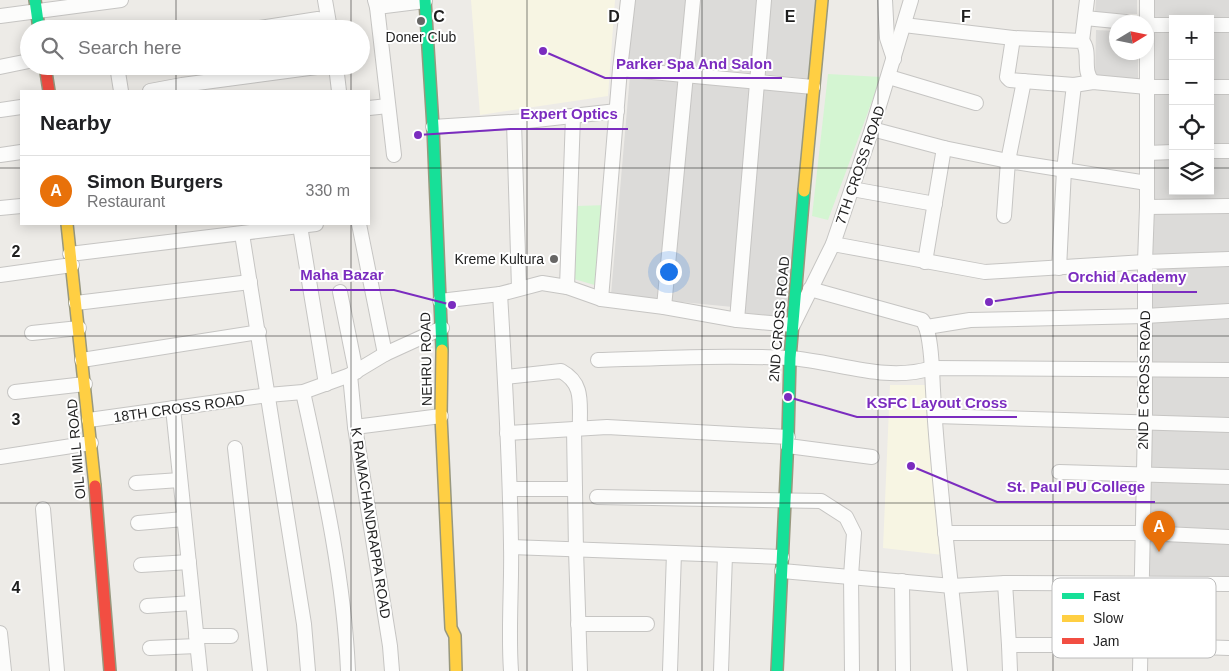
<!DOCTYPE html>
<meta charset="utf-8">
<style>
:root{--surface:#fff;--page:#f6f6f6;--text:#202124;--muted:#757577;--line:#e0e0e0;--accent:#676665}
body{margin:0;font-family:Helvetica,sans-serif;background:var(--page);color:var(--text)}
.controls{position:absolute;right:15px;top:15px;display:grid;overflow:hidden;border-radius:0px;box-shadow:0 2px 12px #0003}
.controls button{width:45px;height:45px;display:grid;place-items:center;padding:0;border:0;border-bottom:1px solid var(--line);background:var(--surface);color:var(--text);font:25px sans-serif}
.compass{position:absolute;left:1109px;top:15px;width:45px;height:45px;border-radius:50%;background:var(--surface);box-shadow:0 2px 12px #0003;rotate:80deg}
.you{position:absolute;left:668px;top:271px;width:18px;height:18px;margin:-12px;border:4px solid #fff;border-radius:50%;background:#1a73e8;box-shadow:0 0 0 8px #1a73e833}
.badge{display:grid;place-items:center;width:32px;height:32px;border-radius:50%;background:var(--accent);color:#fff;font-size:16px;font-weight:700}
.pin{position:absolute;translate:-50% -41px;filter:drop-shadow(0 1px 2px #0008)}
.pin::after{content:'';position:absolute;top:26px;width:18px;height:15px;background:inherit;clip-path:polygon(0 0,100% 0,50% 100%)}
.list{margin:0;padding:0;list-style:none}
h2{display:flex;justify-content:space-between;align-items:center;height:65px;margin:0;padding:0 20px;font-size:21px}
h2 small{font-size:16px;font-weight:400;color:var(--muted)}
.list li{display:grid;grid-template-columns:32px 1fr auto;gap:15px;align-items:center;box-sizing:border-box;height:70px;padding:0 20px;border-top:1px solid var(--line)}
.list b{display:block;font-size:19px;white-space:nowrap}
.list p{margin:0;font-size:16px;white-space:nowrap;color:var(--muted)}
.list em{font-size:16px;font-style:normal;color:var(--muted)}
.icon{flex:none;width:28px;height:28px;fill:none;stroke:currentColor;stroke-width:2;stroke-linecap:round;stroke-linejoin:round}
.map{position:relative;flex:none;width:1229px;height:671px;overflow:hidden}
.search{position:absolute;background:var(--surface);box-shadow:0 2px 12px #0003;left:20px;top:20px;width:350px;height:55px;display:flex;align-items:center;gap:12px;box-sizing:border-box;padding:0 18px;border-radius:28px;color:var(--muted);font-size:19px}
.panel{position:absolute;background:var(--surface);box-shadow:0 2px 12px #0003;left:20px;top:90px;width:350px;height:135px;border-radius:0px}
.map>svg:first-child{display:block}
</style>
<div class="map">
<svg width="1229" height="671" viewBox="0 0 1229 671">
<rect width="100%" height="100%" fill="#edebe7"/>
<g fill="#dcdbd9">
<path d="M634,0H689L682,68L628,63Z"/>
<path d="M695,0H758L750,73L688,66Z"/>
<path d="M768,0H818L811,79L761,74Z"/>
<path d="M1096,0H1137V14L1095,13Z"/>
<path d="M1154,0H1229V21L1210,19H1173L1154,21Z"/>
<rect x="1153" y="29" width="20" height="52"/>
<path d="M1210,29H1229V80L1210,81Z"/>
<path d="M1096,30L1116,31V52L1138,53V80L1095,79Z"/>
<path d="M630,75L681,80L663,299L611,294Z"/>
<path d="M690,80L752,86L733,307L671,301Z"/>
<path d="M762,87L809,91L789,317L743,313Z"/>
<path d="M1229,94V146H1210V95Z"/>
<path d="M1151,95H1173V147H1152Z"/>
<path d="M1173,157V191H1210V157H1229V201L1151,202L1150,158Z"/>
<path d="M1229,210V256L1148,257L1151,212Z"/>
<path d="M1229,263V306L1151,308L1152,265Z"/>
<path d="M1229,316V367L1152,365V322Z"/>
<path d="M1151,375L1229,376V421L1150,420Z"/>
<path d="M1149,428L1229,429V474L1149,473Z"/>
<path d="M1149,481L1229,482V530L1148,529Z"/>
<path d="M1149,540L1229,542V584L1148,583Z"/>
</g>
<g fill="#f7f5e3">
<path d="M471,0H615L608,96L480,115Z"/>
<path d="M890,385H928L943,555L883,548Z"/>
</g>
<g fill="#d4f5d2">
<path d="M828,74L881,77L828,220L812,216Z"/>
<path d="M608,205L598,286L574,279L576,206Z"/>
</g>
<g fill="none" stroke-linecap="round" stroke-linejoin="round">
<g stroke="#c6c5c3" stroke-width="16">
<g id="street">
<path d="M325,0L330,29"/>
<path d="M375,0L377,7L425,1"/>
<path d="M885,0L887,38L894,59"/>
<path d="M377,7L394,155"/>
<path d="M0,16L121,0"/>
<path d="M1085,18L1126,22"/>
<path d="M904,25L1013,38L1082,41C1092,52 1081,70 1093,82"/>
<path d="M1146,25H1173"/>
<path d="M1210,25H1229"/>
<path d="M253,29L318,19L321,21L323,29"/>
<path d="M1013,38L1007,77L1010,80L1074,85L1093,82L1147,87H1173"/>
<path d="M1082,41L1087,0"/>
<path d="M117,66L121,91"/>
<path d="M336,66L339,91"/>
<path d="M0,67L29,61"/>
<path d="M620,69L813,87"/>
<path d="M889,77L976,103"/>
<path d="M1210,87H1229"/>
<path d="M150,91L182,85L324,66"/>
<path d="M369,108L388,106"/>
<path d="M0,110L21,107"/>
<path d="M514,122L519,288"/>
<path d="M433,127L527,121L617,111"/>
<path d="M872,129L944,148L1008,161L1147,183"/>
<path d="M1210,151H1229"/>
<path d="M1147,153L1173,152"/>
<path d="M0,155L21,152"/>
<path d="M852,189L935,204"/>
<path d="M1147,207L1229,206"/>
<path d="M0,208L21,206"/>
<path d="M1004,216L1008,161L1024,81"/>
<path d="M359,224L385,354"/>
<path d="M300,226L326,384"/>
<path d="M242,234L304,624L308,671"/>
<path d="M833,244L985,272L1145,262L1229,259"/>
<path d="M70,254L316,224"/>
<path d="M925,262L944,148"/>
<path d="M1059,268L1064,170L1074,85"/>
<path d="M0,275L72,265"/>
<path d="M567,287L573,116"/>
<path d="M810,289L922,320C932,331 932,374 933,390C938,484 951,578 960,671"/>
<path d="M340,292L356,372"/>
<path d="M500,294C505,377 510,461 511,545C512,587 508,629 511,671"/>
<path d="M601,299L620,69L628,0"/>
<path d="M440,301L500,294L542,283L567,287L601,299L664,307L737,320L793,325L833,244L872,129L911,0"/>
<path d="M76,303L250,282"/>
<path d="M664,307L693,0"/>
<path d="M737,320L764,0"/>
<path d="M927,327L970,320L1145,316L1229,311"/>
<path d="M32,333L79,328"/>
<path d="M82,360L259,332"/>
<path d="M598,360C661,358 725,355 789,358C836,361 885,383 932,368L1229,370"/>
<path d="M350,375L355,427L390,646L392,671"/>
<path d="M505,377L561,371C585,384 579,404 580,428"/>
<path d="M15,392L85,384"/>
<path d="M303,392C323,484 344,577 348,671"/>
<path d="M173,408L200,671"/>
<path d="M935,416L1229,425"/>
<path d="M89,420L268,395L303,392L350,375L385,354L442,328"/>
<path d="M355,427L441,416"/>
<path d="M574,429L576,550L580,671"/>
<path d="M507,433L607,427L788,437"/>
<path d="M788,446L872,457"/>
<path d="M235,448L260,671"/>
<path d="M0,457L91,443"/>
<path d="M1059,472L1229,477"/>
<path d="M136,483L180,480"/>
<path d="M510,489H575"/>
<path d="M597,497L821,501L846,517L854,533L851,576L852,671"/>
<path d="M43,509L57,671"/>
<path d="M138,523L184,519"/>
<path d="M945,533H1143L1229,537"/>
<path d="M511,547L782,557"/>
<path d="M141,565L189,562"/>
<path d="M782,571L952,586L1005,583L1009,645"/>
<path d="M902,581L903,671"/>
<path d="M1005,583L1229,584"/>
<path d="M147,606L193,603"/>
<path d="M578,624H647"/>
<path d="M0,633L4,671"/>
<path d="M196,636H231"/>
<path d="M150,648L197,646"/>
<path d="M670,671L674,553"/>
<path d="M721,671L725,555"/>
<path d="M1010,671L1009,645H1141L1229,648"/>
<path d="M1140,671L1145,422V262L1147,207V0"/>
</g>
</g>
<g stroke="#98987e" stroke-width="14">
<g id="fast">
<path d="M35,0L39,29"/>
<path d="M425,0L433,127L442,350"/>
<path d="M777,671L788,437L790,358L804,191"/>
</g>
</g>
<g stroke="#98987e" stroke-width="14">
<g id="slow">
<path d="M804,191L822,0"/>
<path d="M67,224L95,486"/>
<path d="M442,350L441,416L451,628L455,636L456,671"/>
</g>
</g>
<g stroke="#98987e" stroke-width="14">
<g id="jam">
<path d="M45,66L49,91"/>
<path d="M95,486L110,671"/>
</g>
</g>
<use href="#street" stroke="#fcfcfb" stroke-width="14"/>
<use href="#fast" stroke="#16e098" stroke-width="11"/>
<use href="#slow" stroke="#ffcf43" stroke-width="11"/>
<use href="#jam" stroke="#f24e42" stroke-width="11"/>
</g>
<path fill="none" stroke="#1f1f1f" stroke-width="1" stroke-opacity="0.55" d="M176,0V29M351,0V29M527,0V671M702,0V671M878,0V671M1053,0V671M176,66V91M351,66V91M0,168H21M369,168H1173M1210,168H1229M176,224V671M351,224V671M0,336H1229M0,503H1229"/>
<g fill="#676665" stroke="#fff" stroke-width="2">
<circle cx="421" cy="21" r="5"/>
<circle cx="554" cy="259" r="5"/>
</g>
<g text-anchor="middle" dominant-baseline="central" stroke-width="4" stroke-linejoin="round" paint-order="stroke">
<g font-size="14" fill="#1f1f1f" stroke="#fff">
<text x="421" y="37">Doner Club</text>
<text x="544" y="259" text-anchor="end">Kreme Kultura</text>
</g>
<g font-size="14" fill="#1f1f1f" stroke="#fff">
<text transform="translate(860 165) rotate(-71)">7TH CROSS ROAD</text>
<text transform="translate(779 319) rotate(-85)">2ND CROSS ROAD</text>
<text transform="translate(426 359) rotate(-91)">NEHRU ROAD</text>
<text transform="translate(1144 380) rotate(-89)">2ND E CROSS ROAD</text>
<text transform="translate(179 408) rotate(-8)">18TH CROSS ROAD</text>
<text transform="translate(76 449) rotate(-95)">OIL MILL ROAD</text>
<text transform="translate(371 523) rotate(81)">K RAMACHANDRAPPA ROAD</text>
</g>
</g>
<rect x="1052" y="578" width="164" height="80" rx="8" fill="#fff" stroke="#bcbcbc" stroke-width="1"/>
<rect x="1062" y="593" width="22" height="6" fill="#16e098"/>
<rect x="1062" y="615" width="22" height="7" fill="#ffcf43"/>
<rect x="1062" y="638" width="22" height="6" fill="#f24e42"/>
<g font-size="14" fill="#1f1f1f">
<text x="1093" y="601">Fast</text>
<text x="1093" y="623">Slow</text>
<text x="1093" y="646">Jam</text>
</g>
<g font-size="16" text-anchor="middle" font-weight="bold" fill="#1f1f1f" stroke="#fff" stroke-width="4" stroke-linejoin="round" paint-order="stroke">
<text x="439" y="22">C</text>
<text x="614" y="22">D</text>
<text x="790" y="22">E</text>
<text x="966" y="22">F</text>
<text x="16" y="257">2</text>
<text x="16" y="425">3</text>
<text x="16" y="593">4</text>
</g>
<path fill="none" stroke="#7b2cbf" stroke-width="2" d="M543 51L605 78H782M418 135L510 129H628M452 305L394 290H290M989 302L1058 292H1197M788 397L857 417H1017M911 466L997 502H1155"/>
<g fill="#7b2cbf" stroke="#fff" stroke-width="2">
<circle cx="543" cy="51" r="5"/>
<circle cx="418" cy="135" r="5"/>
<circle cx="452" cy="305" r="5"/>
<circle cx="989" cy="302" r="5"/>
<circle cx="788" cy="397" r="5"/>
<circle cx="911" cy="466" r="5"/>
</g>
<g font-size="15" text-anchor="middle" font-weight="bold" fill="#7b2cbf" stroke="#fff" stroke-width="4" stroke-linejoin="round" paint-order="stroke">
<text x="694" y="69">Parker Spa And Salon</text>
<text x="569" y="119">Expert Optics</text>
<text x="342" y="280">Maha Bazar</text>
<text x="1127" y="282">Orchid Academy</text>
<text x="937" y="408">KSFC Layout Cross</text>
<text x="1076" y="492">St. Paul PU College</text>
</g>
</svg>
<div class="controls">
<button>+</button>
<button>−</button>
<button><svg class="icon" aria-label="locate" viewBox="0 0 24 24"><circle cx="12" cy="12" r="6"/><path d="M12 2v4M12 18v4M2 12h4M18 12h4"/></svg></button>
<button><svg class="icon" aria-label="layers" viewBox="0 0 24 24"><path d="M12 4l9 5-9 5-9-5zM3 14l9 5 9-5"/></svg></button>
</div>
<svg class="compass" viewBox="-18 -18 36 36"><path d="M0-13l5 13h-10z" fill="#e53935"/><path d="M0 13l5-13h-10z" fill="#757577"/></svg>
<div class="you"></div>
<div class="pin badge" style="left:1159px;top:552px;background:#e8710a">A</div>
<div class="search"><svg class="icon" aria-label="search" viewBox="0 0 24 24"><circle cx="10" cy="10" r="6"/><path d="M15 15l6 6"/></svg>Search here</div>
<section class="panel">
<h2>Nearby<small></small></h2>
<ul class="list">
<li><span class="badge" style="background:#e8710a">A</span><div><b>Simon Burgers</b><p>Restaurant</p></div><em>330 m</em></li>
</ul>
</section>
</div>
